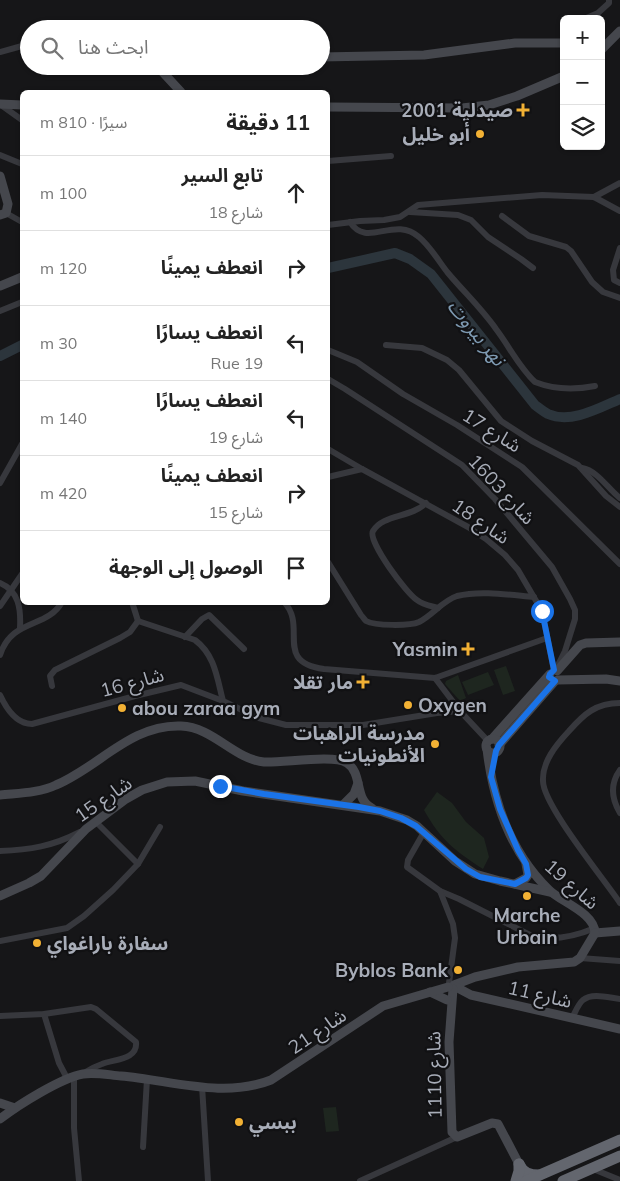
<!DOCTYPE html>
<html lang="ar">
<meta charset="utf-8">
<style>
:root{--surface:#fff;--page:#f6f6f6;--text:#222;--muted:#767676;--line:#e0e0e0}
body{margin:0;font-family:Mulish,"Noto Sans Arabic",sans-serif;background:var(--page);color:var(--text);direction:rtl}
.controls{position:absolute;right:15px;top:15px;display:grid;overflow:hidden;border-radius:8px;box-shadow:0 1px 4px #0004}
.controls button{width:45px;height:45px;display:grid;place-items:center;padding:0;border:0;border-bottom:1px solid var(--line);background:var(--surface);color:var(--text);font:25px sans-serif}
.stop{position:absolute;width:15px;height:15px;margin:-11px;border:4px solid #1a73e8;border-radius:50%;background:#fff}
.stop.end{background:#1a73e8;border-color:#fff;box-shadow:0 1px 5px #0008}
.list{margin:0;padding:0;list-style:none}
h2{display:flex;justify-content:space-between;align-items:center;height:65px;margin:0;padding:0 20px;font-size:21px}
h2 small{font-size:16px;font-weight:400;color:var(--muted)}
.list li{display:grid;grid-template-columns:32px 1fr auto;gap:15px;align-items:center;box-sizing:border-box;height:75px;padding:0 20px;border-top:1px solid var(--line)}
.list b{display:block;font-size:19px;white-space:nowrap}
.list p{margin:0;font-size:16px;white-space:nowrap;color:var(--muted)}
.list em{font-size:16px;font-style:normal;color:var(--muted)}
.icon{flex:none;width:28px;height:28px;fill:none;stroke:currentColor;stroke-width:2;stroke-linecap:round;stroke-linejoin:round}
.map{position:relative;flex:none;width:620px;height:1181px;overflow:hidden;direction:ltr}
.search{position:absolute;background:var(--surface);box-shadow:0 1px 4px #0004;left:20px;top:20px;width:310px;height:55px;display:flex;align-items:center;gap:12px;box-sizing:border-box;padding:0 18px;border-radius:28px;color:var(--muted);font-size:19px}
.panel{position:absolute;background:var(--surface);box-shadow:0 1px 4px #0004;left:20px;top:90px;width:310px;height:515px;border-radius:8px;direction:rtl}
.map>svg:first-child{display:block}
</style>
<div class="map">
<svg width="620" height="1181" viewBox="0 0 620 1181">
<rect width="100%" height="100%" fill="#161618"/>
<g fill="#1e261f">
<path d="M506,666L515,691L503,695L494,670Z"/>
<path d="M488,672L494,685L468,695L462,682Z"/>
<path d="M458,675L466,698L460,701L445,684L446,681Z"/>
<path d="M437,792L452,803L466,822L484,838L489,857L483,869C455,851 440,839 424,810Z"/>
<path d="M336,1107L339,1131L326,1132L323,1108Z"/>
</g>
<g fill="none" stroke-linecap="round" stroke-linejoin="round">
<g stroke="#2c353c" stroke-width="10">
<path d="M328,268L395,253L410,259L431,274L535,405C539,408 544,412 548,414C571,424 599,408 620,399"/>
<path d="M0,356L22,345"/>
</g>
<g stroke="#37383d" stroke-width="6">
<path d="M584,19L598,13L609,3V0"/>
<path d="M80,29H90"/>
<path d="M0,52L29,44"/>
<path d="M1,105L22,120"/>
<path d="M0,155L22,164"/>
<path d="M328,161L391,156"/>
<path d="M594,197L620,183"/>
<path d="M410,212L458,215L471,220L488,237L521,259L533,268"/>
<path d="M6,213L22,222"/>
<path d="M502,216L529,236L566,247L571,251L592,282L603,292L620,298"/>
<path d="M350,222C367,249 394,215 419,237C431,247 439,262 448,273C464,292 482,309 496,329C509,346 519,367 535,382C555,390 574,390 595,386"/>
<path d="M328,225L360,221L384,220L400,217L418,205L542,195L594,197L620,211"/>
<path d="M620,248L613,270L614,280L620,283"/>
<path d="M0,311L22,302"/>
<path d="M386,345L422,348L447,360L459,370L501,421L532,441L578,465L606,496L620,507"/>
<path d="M328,350L357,362L403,394L457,425L522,467L620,564"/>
<path d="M328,379L345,389L462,465L495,499L552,567L570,599L575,610V619L565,651L556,669"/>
<path d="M328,449L362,469L468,527L486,539L505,555L518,570L542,611L554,671"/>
<path d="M582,468C598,471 608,489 620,498"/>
<path d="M328,477L362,469"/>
<path d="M0,483L22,444"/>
<path d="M426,503C411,518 383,514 373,531C367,541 407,594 417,600C423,605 431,606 438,608"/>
<path d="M328,562L361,615C363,617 364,619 366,621C375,626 410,626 419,622C433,615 442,601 457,596C480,590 511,595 534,597"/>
<path d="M0,583C19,591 21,609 20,628"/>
<path d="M132,602L138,621"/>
<path d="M284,602C308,627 273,662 324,669L435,678L547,638"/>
<path d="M0,606L22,574"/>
<path d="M138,621L195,640C215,655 217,678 223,701"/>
<path d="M185,637L202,619L209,615L244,649"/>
<path d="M0,655C12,618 47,629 62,602"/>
<path d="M435,678L460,711L488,741"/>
<path d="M52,686L50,676L55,670L120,638L130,632L138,621"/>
<path d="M0,695C6,708 16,724 32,724L135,696L181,685L223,701L259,718L286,725H363L437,713L460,711"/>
<path d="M620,703C596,703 584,714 569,731C556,745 542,762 543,781C543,805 604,879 620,903"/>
<path d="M620,770C610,784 611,798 620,813"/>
<path d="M95,821L138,864"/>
<path d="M424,832L408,860L407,867L440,891L459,899L532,936C553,941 576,936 595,928"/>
<path d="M0,851C30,850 53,846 80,832"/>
<path d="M440,891L453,924L455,938L449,983"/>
<path d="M0,941L67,928L84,916L113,890L138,864L160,827"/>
<path d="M580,958L620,961"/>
<path d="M44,1014L59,1063L68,1080"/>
<path d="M0,1016L44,1014L91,1007L96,1009L136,1042C138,1060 114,1059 102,1064C96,1066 90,1069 84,1073"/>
<path d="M572,1018C575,1013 578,1004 583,1000C592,992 610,998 620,999"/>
<path d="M74,1078V1128L79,1181"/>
<path d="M202,1086L208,1181"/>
<path d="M143,1147L147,1079"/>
<path d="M593,1169L620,1180"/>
<path d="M360,1181L457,1137"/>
</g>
<g stroke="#45474d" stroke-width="9">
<path d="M601,50L620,31"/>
<path d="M321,57L424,55L515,43H564"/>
<path d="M157,66L181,92"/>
<path d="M0,104L22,105"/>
<path d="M328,107L462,108L489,105L517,96L564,76"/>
<path d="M0,176L8,204L6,213L0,215"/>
<path d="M0,286L22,277"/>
<path d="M557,671L580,645L586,643L620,642"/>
<path d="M558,680L606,679L620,681"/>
<path d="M492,739L550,674"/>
<circle cx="493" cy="746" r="7"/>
<path d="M499,745L555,681"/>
<path d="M487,749C493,801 511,853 549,890C561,902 595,913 595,933"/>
<path d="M0,795C19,793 39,793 56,785C99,767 131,724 181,726C213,727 234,759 264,762C284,763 334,754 347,763C363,773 354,800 372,808"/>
<path d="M343,805L354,794L358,783"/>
<path d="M515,884L526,878L528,875L526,864"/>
<path d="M0,896L29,883L41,876L86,829L126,799L142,790L167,782L195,781L243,791L380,811L407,820L417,826L455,861L475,874L500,881L550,892"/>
<path d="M595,933L620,931"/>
<path d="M454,985L475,977L518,967L574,962L580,958L595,933"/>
<path d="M454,986L471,995L620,1029"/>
<path d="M453,989L449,1042L452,1132L457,1137L492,1123L498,1124L519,1164"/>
<path d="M430,992L447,1000"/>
<path d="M0,1103L15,1108"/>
<path d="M0,1119C18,1105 61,1078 83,1074C95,1072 109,1075 121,1076C170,1080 224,1099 271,1080L383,1006L448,987"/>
</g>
<g stroke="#63666e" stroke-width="11">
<path d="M519,1164C523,1173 530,1175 539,1175"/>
<path d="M516,1181L519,1171V1164"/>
<path d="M526,1181L620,1140"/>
<path d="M563,1181L620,1156"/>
</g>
</g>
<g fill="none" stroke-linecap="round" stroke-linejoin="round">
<path stroke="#1a73e8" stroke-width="6" d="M220,786L264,794L359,807L380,811L401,818L416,826L466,869L480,877L515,884L526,878L528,875L526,864L518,850L500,809L491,777L496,751L499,745L555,681L549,677L550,674L554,670L542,611"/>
</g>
<g fill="#f2b134" stroke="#111113" stroke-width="2">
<path d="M520.5 102.5h5v5h5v5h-5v5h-5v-5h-5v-5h5z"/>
<circle cx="480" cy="134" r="5"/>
<path d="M465.5 641.5h5v5h5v5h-5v5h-5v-5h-5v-5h5z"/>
<path d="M360.5 674.5h5v5h5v5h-5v5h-5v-5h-5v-5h5z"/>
<circle cx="408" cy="705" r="5"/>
<circle cx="122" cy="708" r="5"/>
<circle cx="435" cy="744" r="5"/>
<circle cx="527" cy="896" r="5"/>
<circle cx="37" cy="943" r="5"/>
<circle cx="458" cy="970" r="5"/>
<circle cx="239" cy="1122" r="5"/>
</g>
<g text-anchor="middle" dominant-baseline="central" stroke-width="4.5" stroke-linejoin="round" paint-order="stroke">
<g font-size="19" font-weight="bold" fill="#a8adb8" stroke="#111113" text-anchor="end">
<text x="513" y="110">صيدلية 2001</text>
<text x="470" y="134">أبو خليل</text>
<text x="458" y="649">Yasmin</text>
<text x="353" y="682">مار تقلا</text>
<text x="418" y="705" text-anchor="start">Oxygen</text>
<text x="132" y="708" text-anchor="start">abou zaraa gym</text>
<text x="425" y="733">مدرسة الراهبات<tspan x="425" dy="22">الأنطونيات</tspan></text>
<text x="527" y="915" text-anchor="middle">Marche<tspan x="527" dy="22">Urbain</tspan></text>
<text x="47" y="943" text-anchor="start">سفارة باراغواي</text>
<text x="448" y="970">Byblos Bank</text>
<text x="249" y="1122" text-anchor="start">ببسي</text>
</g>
<g font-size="19" fill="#a8adb8" stroke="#111113">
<text transform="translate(492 430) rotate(32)">شارع 17</text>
<text transform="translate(502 489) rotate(47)">شارع 1603</text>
<text transform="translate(481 521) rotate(34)">شارع 18</text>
<text transform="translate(132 682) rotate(-15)">شارع 16</text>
<text transform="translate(103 799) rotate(-35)">شارع 15</text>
<text transform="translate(572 884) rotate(41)">شارع 19</text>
<text transform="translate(540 994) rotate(13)">شارع 11</text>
<text transform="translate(317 1031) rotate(-34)">شارع 21</text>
<text transform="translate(434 1075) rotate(-91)">شارع 1110</text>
</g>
<g font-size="20" font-style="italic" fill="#7f9bb3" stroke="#111113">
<text transform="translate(477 332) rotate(51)">نهر بيروت</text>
</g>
</g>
</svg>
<div class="controls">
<button>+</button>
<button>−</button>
<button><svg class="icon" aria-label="layers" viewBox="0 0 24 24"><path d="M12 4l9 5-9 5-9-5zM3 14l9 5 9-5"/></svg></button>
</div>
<div class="stop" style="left:542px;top:611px"></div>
<div class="stop end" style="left:220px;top:786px"></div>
<div class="search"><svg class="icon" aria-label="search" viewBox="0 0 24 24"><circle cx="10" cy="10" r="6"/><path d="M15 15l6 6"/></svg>ابحث هنا</div>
<section class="panel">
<h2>11 دقيقة<small>سيرًا · 810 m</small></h2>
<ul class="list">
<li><svg class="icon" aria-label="ahead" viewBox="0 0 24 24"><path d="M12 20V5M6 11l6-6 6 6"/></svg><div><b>تابع السير</b><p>شارع 18</p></div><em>100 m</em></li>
<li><svg class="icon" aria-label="right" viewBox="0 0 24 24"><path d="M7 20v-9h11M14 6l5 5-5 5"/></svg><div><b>انعطف يمينًا</b></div><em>120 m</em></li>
<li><svg class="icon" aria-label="left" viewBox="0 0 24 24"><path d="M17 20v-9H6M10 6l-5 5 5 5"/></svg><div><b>انعطف يسارًا</b><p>Rue 19</p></div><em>30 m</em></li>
<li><svg class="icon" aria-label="left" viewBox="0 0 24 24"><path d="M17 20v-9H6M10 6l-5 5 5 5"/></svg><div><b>انعطف يسارًا</b><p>شارع 19</p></div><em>140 m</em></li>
<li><svg class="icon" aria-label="right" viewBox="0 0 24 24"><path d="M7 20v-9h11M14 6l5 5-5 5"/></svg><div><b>انعطف يمينًا</b><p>شارع 15</p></div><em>420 m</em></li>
<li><svg class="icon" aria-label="arrive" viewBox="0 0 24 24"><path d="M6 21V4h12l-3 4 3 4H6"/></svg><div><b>الوصول إلى الوجهة</b></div></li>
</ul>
</section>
</div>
